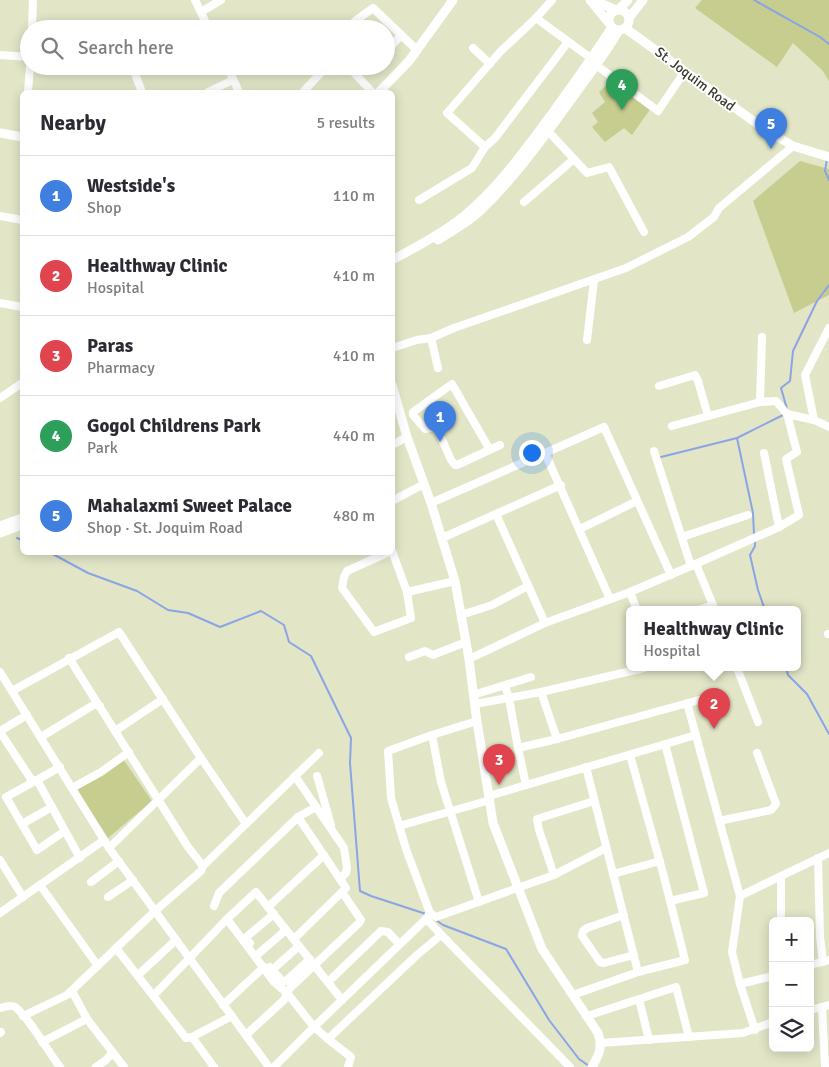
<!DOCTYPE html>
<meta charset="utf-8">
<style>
:root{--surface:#fff;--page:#f2f2f3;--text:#2b2b33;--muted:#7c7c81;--line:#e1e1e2;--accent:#486cdf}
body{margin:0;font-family:Signika,sans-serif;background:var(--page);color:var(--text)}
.controls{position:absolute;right:15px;bottom:15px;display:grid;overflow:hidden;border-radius:8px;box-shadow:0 2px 12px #0003}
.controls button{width:45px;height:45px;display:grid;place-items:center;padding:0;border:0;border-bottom:1px solid var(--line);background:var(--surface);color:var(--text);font:25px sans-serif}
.you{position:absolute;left:531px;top:452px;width:18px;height:18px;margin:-12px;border:4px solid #fff;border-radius:50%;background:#1a73e8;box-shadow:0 0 0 8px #1a73e833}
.badge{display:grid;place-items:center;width:32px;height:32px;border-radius:50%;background:var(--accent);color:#fff;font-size:16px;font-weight:700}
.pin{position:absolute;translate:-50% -41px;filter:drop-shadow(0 1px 2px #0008)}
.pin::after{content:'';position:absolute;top:26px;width:18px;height:15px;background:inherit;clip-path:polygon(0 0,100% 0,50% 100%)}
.popup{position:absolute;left:626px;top:606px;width:175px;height:65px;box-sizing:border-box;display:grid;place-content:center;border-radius:8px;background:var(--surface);filter:drop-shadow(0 1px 4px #0005);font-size:16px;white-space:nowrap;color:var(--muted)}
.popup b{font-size:19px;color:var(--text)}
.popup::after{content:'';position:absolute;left:50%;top:100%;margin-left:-10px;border:10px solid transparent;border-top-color:var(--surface)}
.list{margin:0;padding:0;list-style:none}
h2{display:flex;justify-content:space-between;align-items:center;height:65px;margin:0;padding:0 20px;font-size:21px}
h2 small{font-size:16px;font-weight:400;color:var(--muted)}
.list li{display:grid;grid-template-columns:32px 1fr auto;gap:15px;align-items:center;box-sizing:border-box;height:80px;padding:0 20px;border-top:1px solid var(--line)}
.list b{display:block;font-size:19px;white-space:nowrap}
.list p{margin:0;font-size:16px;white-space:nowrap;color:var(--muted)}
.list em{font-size:16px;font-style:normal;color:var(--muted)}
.icon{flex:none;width:28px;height:28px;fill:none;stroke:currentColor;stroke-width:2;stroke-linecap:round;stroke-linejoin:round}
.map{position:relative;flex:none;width:829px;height:1067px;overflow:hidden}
.search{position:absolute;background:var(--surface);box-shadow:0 2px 12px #0003;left:20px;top:20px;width:375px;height:55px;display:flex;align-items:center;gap:12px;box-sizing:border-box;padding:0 18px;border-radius:28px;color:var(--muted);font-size:19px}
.panel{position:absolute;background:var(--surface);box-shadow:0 2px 12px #0003;left:20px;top:90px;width:375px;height:465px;border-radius:8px}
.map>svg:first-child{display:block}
</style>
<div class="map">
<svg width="829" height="1067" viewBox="0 0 829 1067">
<rect width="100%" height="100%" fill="#e2e6c7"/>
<g fill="#c6cd8e">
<path d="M702,0H829V81L822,70L793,43L777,67L695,8Z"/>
<path d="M613,79L651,108L632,135L624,128L605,142L592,127L598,122L592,113L605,102L599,92Z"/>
<path d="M800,161L829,169V295L794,313L753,201Z"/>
<path d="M123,759L152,801L108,838L76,789Z"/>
</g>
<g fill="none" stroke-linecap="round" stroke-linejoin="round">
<g stroke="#8aa4e6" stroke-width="2">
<path d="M754,0L820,37L829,44"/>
<path d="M827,159L825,171L829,180"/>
<path d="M787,409L781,388L790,381L793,351L817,301L829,285"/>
<path d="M737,438L753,513L754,534"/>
<path d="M661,457L737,438L783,415L784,413"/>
<path d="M17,538L22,540"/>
<path d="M755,541V546L750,555L758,590L765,610"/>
<path d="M49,552L88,573L137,591L168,610L188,613L220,627L261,611L284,625L289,642L311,656L351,738L350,763L360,891L371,896L426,914"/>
<path d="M786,668L788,675L807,694L829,734"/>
<path d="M436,920L443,925L506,949L549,1020L579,1059L589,1066"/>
</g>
<g stroke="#fff" stroke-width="8">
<path d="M195,0L209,29"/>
<path d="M552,0L536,18L592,59"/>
<path d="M201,12L221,0"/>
<path d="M536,18L500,52L447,113L485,147L495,138L568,42"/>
<path d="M32,29L33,0"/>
<path d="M362,29L355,21L373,8L417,50"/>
<path d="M473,48L490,64"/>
<path d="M386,52L401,35"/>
<path d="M0,55L29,57"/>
<path d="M596,65L658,111L685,71"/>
<path d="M132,66L142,92"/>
<path d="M227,66L239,92"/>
<path d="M348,66L372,92"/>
<path d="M28,92L30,66"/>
<path d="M208,92L233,80"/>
<path d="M303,92L327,66"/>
<path d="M548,131L587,173L609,167L644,232"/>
<path d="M419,200L472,168L485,147"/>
<path d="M524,202L574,159"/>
<path d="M0,216L22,220"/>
<path d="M0,303L22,307"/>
<path d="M762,337L760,402L776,401L787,414L814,420L829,427"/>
<path d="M431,338L438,368"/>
<path d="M587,340L594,280"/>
<path d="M392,348L417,340L431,338L454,328L626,268L688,237L714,217L719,208L793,146"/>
<path d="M659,386L695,375L698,381L708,416"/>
<path d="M0,398L22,383"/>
<path d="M814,420L805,375L829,328"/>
<path d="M672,426L760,402"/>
<path d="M392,445L407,437"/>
<path d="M490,450L452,384L413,412V415L425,429L435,427L437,428L451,460L455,465H457L500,445"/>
<path d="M545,453L604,427L671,575"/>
<path d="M764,453L779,527"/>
<path d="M392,501L424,484"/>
<path d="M431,503L545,453L610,599"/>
<path d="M496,514L545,623L630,592"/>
<path d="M580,529L637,501"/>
<path d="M682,537L748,515"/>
<path d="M442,538L561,485"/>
<path d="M389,552L347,571L344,577L342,588L374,632L411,618L407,592L392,551"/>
<path d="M696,564L715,610"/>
<path d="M691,566L779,527L799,515L786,459L797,452L787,414"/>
<path d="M407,592L455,581"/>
<path d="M637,610L630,592L691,566L654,451"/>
<path d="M698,610L707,607"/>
<path d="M461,615L492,605L528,586"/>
<path d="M828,634H829"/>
<path d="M409,657L425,651L433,655L466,642"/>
<path d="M69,658L188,847L203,866"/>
<path d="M469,659L545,623"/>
<path d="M737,668L758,722"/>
<path d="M0,672L109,848L269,1067"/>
<path d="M505,686L509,698L518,748L557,739"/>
<path d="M12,691L119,632L201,758L246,824L319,753"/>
<path d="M541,692L557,739L699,700"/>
<path d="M473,695L531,677"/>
<path d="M687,703L740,896L732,952L740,984L773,976"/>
<path d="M475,704L541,692L644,668"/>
<path d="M0,731L27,715"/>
<path d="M115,731L163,699"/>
<path d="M0,732L33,782"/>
<path d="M432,735L441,782L479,902"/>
<path d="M41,737L95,704L100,706"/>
<path d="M665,744L704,893L670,901"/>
<path d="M518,748L526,785"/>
<path d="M630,755L663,873L685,960L638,972"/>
<path d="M60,767L37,780L80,858"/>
<path d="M295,776L344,848L347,868L346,873L340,879"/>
<path d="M317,776L331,825"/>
<path d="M37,780L6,797L37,850L65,831"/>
<path d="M72,788L101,772L129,752"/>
<path d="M489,796L696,735"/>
<path d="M719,821L771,810L776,804L757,753"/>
<path d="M22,824L52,807"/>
<path d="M399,826L490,800"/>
<path d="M109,848L201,758"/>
<path d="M818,858L820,937L823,962"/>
<path d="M0,860L23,897"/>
<path d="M613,874L660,861"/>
<path d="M554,875L539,830L537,819L594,801"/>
<path d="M91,882L119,861"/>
<path d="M40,885L98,966"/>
<path d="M740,896L781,876"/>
<path d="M108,897L133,880"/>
<path d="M214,906L219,893L298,817L316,807"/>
<path d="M268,907L324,855"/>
<path d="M0,913L104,840"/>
<path d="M430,913L406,849L391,798L388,751L432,735L477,721"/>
<path d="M624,915L587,928L583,931L582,936L600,962L604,963L634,955"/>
<path d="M426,919L314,1027L328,1039L417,955L441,935"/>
<path d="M781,921V876L829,853"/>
<path d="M294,939L346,888L298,817"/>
<path d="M250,943L245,938L274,914"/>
<path d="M116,948L186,1038L192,1037"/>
<path d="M258,954L286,930"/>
<path d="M810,965L829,960"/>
<path d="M270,967L283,982L286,981L310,959"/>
<path d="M272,970L299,946"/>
<path d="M138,975L176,940"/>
<path d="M328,982L381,931L388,932L399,944"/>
<path d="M740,984L755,1030"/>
<path d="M72,991L87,1019L124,1067"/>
<path d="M154,995L227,919"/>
<path d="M573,995L638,972L586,767"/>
<path d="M639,999L649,1040"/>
<path d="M223,1005L264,967"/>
<path d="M822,1007L825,1067"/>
<path d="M0,1008C5,1007 10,1004 15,1007C28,1016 49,1053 60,1067"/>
<path d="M810,1010L829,1005"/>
<path d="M23,1016L67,995L155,911L201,871L203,866L246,824"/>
<path d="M587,1016L676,987L689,1037"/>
<path d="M0,1033L1,1032"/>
<path d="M246,1035L284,1000L290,988L359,923L361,920L342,892"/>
<path d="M328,1039L351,1057L348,1067"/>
<path d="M42,1042L87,1019"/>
<path d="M601,1043L743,1033L773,1022"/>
<path d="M96,1067L106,1060L112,1053"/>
<path d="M214,1067L192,1037L232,1016"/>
<path d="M274,1067L314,1027L287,993L274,982L227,919L256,892L342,1000"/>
<path d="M570,1067L426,919L430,913L436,917L554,875L606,848"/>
</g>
<g stroke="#fff" stroke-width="9">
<path d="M593,0L616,10"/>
<path d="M619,9L628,0"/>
<circle cx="619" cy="20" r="10"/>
<path d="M629,18L643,0"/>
<path d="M625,28L763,128L793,146L829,157"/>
<path d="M379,92L409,61L453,0"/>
<path d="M0,133L22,137"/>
<path d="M438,240C452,231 467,223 479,212C516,177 546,134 576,93C591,72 606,53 619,30"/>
<path d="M392,260C417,247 443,233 464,216C498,188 525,150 551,115C572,86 593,57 612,27L590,0"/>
<path d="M392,385L407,437L431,503L455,581L469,659L476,715L493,823L542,949L598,1033C603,1047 599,1055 592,1067"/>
<path d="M0,526L22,518"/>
<path d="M0,533L22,525"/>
</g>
</g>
<g text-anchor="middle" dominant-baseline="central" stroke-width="4" stroke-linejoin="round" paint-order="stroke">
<g font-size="14" fill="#37382c" stroke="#fff">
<text transform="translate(695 79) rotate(37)">St. Joquim Road</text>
</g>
</g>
</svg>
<div class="controls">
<button>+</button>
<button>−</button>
<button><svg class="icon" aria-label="layers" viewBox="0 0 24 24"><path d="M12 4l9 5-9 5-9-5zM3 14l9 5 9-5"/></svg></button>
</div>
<div class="you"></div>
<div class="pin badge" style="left:440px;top:442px;background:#3f7fe0">1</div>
<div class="pin badge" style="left:714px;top:729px;background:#e0444e">2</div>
<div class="popup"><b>Healthway Clinic</b>Hospital</div>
<div class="pin badge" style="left:499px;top:785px;background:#e0444e">3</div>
<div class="pin badge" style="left:622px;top:110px;background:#2e9e5b">4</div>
<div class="pin badge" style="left:771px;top:149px;background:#3f7fe0">5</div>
<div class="search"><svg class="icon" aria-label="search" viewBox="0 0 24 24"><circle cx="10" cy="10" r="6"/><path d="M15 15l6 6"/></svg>Search here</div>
<section class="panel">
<h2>Nearby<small>5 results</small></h2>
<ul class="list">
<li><span class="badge" style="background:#3f7fe0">1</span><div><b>Westside's</b><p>Shop</p></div><em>110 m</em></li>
<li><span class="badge" style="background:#e0444e">2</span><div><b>Healthway Clinic</b><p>Hospital</p></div><em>410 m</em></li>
<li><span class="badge" style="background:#e0444e">3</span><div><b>Paras</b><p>Pharmacy</p></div><em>410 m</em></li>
<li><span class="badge" style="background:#2e9e5b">4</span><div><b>Gogol Childrens Park</b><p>Park</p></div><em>440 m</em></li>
<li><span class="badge" style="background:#3f7fe0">5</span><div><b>Mahalaxmi Sweet Palace</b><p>Shop · St. Joquim Road</p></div><em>480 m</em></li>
</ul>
</section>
</div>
